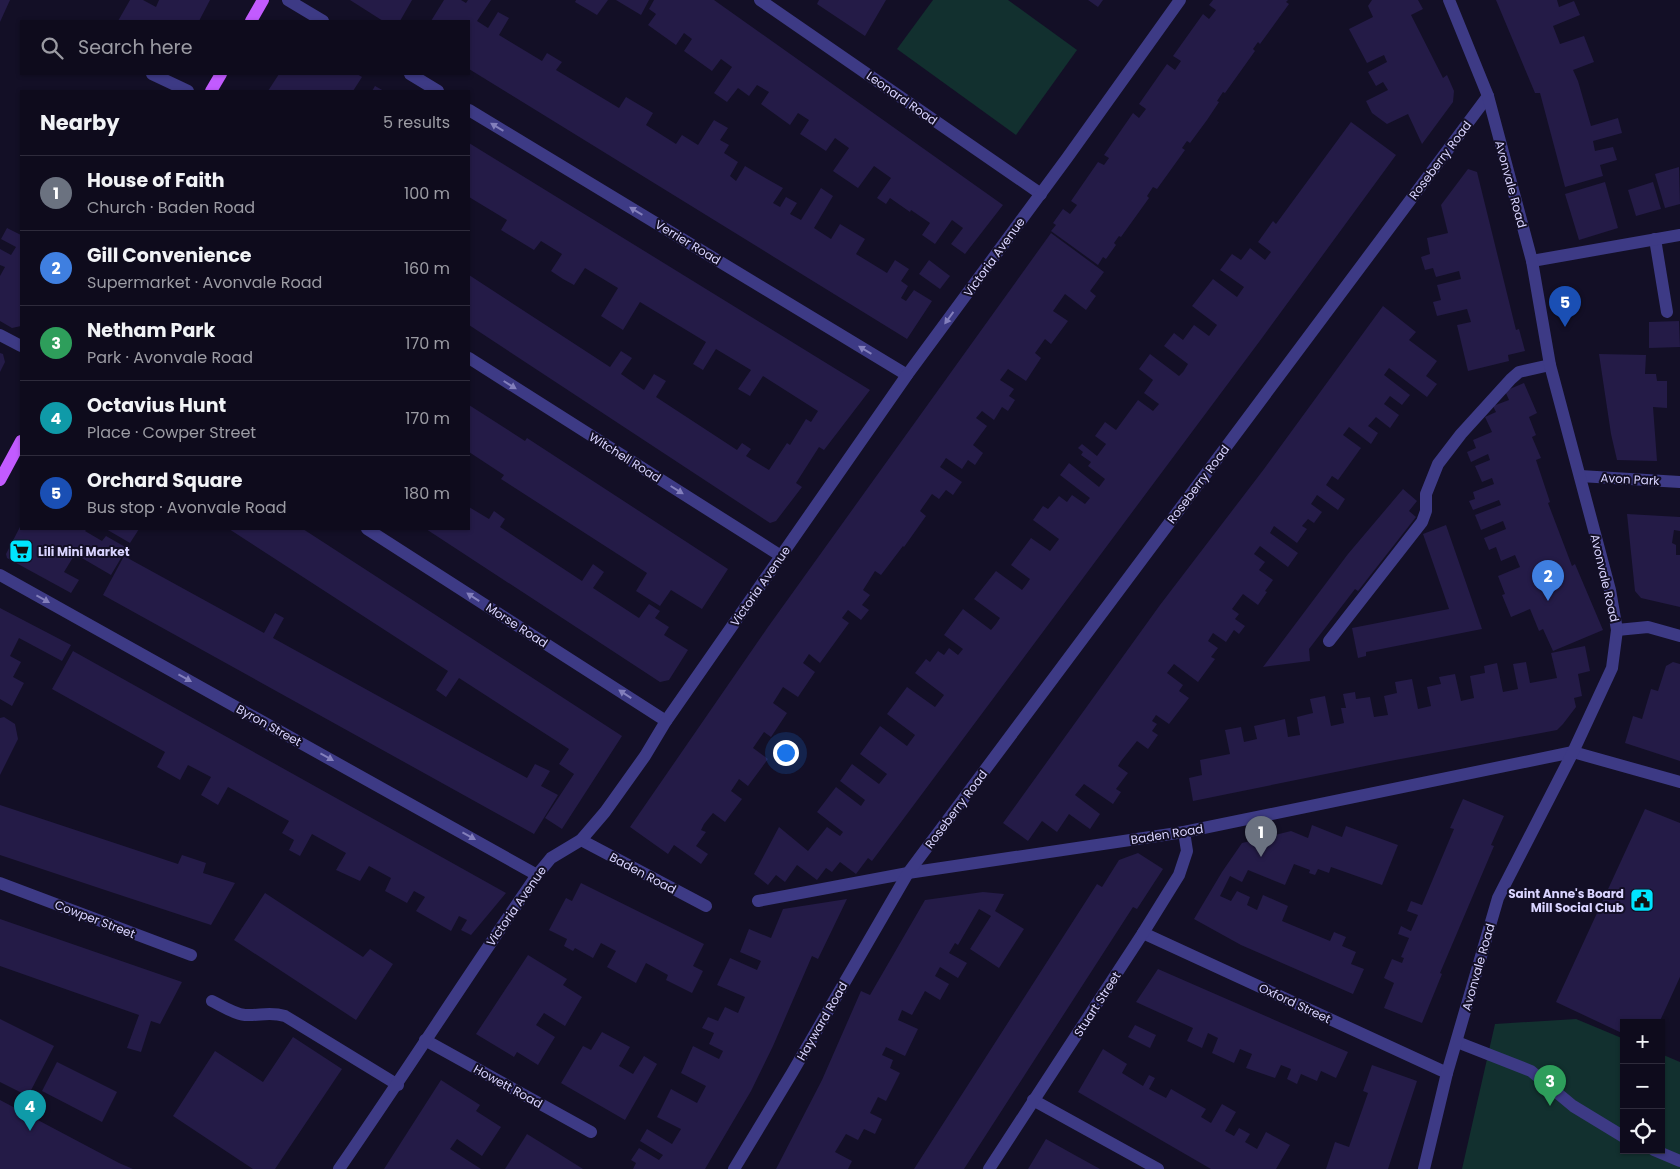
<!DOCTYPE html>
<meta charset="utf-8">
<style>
:root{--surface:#0e0b1c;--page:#1c1929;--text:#f1f3f6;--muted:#9b9ba3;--line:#2e2b3b;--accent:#ea580c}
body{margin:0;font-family:Poppins,sans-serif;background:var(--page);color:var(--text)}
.controls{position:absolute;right:15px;bottom:15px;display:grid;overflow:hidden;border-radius:0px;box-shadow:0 1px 4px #0004}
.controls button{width:45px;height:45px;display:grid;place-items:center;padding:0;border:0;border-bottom:1px solid var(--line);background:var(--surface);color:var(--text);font:25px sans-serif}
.you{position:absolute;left:785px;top:752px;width:18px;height:18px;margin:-12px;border:4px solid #fff;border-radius:50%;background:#1a73e8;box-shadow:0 0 0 8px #1a73e833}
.badge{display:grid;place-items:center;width:32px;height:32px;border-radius:50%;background:var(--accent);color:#fff;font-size:16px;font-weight:700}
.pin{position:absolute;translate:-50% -41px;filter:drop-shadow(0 1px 2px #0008)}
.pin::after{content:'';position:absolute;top:26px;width:18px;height:15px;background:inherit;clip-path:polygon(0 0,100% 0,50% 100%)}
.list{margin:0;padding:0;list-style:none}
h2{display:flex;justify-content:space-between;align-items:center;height:65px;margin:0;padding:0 20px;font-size:21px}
h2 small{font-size:16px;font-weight:400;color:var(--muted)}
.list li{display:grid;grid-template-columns:32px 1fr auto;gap:15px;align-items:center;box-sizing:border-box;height:75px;padding:0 20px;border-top:1px solid var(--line)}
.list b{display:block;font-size:19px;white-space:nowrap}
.list p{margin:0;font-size:16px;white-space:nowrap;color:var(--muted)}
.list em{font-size:16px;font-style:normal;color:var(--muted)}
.icon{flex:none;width:28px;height:28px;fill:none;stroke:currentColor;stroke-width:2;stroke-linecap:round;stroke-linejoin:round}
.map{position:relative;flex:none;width:1680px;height:1169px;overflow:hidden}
.search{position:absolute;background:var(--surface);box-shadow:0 1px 4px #0004;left:20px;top:20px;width:450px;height:55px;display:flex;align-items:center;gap:12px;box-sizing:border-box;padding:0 18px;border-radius:0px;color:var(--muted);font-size:19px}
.panel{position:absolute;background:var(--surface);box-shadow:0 1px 4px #0004;left:20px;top:90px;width:450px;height:440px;border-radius:0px}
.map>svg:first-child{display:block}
</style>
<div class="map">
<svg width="1680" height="1169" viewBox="0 0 1680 1169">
<rect width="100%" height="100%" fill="#130f26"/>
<g fill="#12302f">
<path d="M933,0H1008L1077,50L1016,135L897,49Z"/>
<path d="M1576,1019L1624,1039V1150H1661V1054L1680,1062V1169H1462L1495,1024Z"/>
</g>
<g fill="#241b47">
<path d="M0,0H10L0,22Z"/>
<path d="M130,0H143L156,7L159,0H210L199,21H118Z"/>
<path d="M350,0H412L400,21H383Z"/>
<path d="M444,0H461L466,3L468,0H491L477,21L488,28L498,12L509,18L499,35L542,61L547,53L562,62L556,70L619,108L626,97L653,113L646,125L676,144L682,135L698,145L714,120L728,128L720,140L729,145L724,153L738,162L730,176L736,181L745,166L767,179L783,188L773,203L780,207L786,197L797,203L790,214L801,220L821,188L833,196L814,228L831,239L840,224L865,239L856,254L887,273L895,260L909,269L901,281L908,286L901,298L906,301L914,290L932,301L907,339L469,69V21H431Z"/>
<path d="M576,0H608L597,15L575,2Z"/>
<path d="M616,0H649L641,15Z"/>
<path d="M654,0H714L1003,205L965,254L951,244L963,228L952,220L935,244L922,235L930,223L911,210L910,212L890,198L886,204L877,198L891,178L874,166L858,188L833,171L849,148L835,138L826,151L814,143L800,134L809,120L798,113L790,125L761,104L769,92L757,85L749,96L738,88L727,102L714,93L732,67L721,59L712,71L684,51L692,39L684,33L676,45L648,25L656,14L649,9Z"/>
<path d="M819,0H886L865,36L817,4Z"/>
<path d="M1088,0H1103L1098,7Z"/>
<path d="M1213,0H1288L1286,2L1289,4L1260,44L1258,42L1253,49L1255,51L1225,93L1223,92L1217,101L1219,102L1207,120L1190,143L1187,141L1182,148L1185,150L1157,189L1153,187L1147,196L1149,198L1121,237L1119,236L1114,243L1116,245L1106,259L1103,257L1098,265L1051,231L1056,225L1053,223L1063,209L1070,214L1074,209L1077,205L1071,201L1098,162L1104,165L1109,158L1104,155L1133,113L1139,118L1146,109L1139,104L1167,64L1175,70L1181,61L1173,56L1203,14L1209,19L1213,14L1216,10L1209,5Z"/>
<path d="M1372,0H1418L1423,9L1411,15L1443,78L1447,75L1454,91L1453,102L1422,144L1408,114L1387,124L1372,113L1366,101L1388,90L1383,82L1376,86L1368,72L1387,62L1384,55L1367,63L1349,29L1373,17L1368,6Z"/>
<path d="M1496,0H1557L1559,7L1574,1L1580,15L1553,26L1560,44L1584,36L1594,62L1573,70L1578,81L1591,126L1618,118L1622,133L1593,141L1595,151L1613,147L1617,160L1600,165L1603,176L1565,187L1540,93H1535Z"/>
<path d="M279,74H357L362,77L353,91H268Z"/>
<path d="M375,86L384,91H372Z"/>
<path d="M1351,122L1396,155L1262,338L872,861L868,858L856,874L840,862L832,872L826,868L817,880L797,865L785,882L776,875L768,885L754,874L779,827L808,851L827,827L840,836L843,832L817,812L836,787L861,806L865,800L840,781L852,764L879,784L887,774L860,754L880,726L907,746L915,735L887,714L907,687L935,707L944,695L915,673L926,659L930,662L938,651L944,655L949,648L958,655L963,649L944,635L963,609L991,630L996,624L1000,618L974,599L996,571L1022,590L1026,585L1030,579L1011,565L1031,538L1050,551L1059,539L1033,520L1043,506L1048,509L1059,496L1067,502L1072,495L1085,504L1090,498L1060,475L1069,463L1099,487L1105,479L1088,466L1091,462L1081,455L1083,452L1078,448L1082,444L1097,456L1106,444L1095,436L1105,422L1116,430L1138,400L1153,411L1159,404L1144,393L1153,380L1139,369L1150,354L1179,376L1183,372L1188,364L1164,346L1174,333L1183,340L1194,325L1209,336L1217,325L1192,306L1213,279L1237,297L1244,287L1220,270L1232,254L1241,260L1250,248L1265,260L1271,252L1258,242L1273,221L1276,224Z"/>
<path d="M469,143L870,390L824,450L819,447L796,483L802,487L776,521L770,523L469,325V275L610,367L621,351L632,358L621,374L644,390L654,374L666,381L656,397L737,450L742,443L751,449L746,456L769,470L787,443L790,445L806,419L811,422L818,411L763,376L750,396L738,389L751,370L716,349L703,370L693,364L706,342L640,302L623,330L601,316L618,288L585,268L574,285L563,279L551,271L562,254L541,241L534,250L501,230L507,220L469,197Z"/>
<path d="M1679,167L1680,204L1665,208L1655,174Z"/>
<path d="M1468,169L1477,172L1516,330L1519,329L1525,351L1508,355L1509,361L1468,371L1457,325L1471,322L1467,309L1437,316L1433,302L1441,300L1437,285L1461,279L1459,271L1436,277L1433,268L1425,270L1421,257L1430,254L1427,238L1448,233L1441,205Z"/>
<path d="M1605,182L1618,228L1579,240L1565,194Z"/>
<path d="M1653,182L1661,209L1636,216L1628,190Z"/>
<path d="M7,228L21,235V326L12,328L0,321V276L5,267L0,265V249L11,255L16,247L1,239Z"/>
<path d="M1051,233L1104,272L1090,291L1096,296L1086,310L1065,294L1053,311L1068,321L1051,344L1045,339L1035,353L1041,358L1026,381L1008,369L1000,380L1014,389L1009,396L1015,400L1008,411L1002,407L994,420L982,411L976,418L987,426L973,445L983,453L975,465L968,460L962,469L946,458L940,467L962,482L953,495L946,490L939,499L932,494L920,511L926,516L904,547L903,546L881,575L875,571L863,590L870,595L862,605L869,610L861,620L848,610L842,618L849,623L820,663L809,654L803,663L815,672L798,697L783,687L773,703L787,713L771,737L764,732L753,748L768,759L748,786L739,779L731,791L742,799L725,822L713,813L704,824L701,830L706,832L696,846L708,854L701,864L674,845L668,854L630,827L768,627Z"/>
<path d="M929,260L950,276L940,289L919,274Z"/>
<path d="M1383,306L1416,332L1409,340L1437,361L1426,376L1437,384L1427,397L1389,368L1384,375L1410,395L1402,405L1390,396L1384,404L1399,415L1390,428L1376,417L1368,426L1378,433L1371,444L1349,427L1343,435L1361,448L1338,480L1332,476L1326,485L1345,499L1338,510L1317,495L1311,504L1322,512L1314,523L1308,519L1302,526L1307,529L1297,543L1274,526L1270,533L1298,553L1288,567L1260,546L1254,554L1265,562L1259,570L1273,580L1265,591L1267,592L1258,605L1243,594L1232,609L1239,614L1235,619L1245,626L1239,634L1234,630L1226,642L1213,633L1208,641L1218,648L1211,657L1215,659L1198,682L1174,664L1167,673L1183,685L1179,691L1189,698L1169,724L1156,715L1152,721L1157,724L1152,731L1158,735L1148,749L1137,741L1121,761L1118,766L1128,773L1116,789L1121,792L1113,804L1084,784L1075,795L1100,814L1090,829L1069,814L1057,832L1042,821L1028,841L1003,823L1160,605L1264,469Z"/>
<path d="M1679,321L1680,347L1649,348V322Z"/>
<path d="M0,353L3,354L5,362L0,372Z"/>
<path d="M1599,354L1646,355L1645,374H1656L1657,381H1667V408L1653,407L1657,461L1617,460L1611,434Z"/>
<path d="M1524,383L1537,413L1529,417L1536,435L1532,437L1541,458L1536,460L1550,502L1548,503L1572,566L1575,564L1603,630L1553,651L1543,629L1539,631L1530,609L1511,617L1502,595L1505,594L1498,576L1520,567L1515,555L1501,561L1496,547L1489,550L1484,538L1506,529L1503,521L1481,530L1475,515L1501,505L1499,500L1473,510L1469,501L1475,499L1473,492L1494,484L1492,478L1482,482L1475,466L1490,460L1488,454L1471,462L1467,452L1476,448L1473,440L1492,432L1485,417L1496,412L1493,406L1509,400L1505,391Z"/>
<path d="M469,405L525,441L527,438L728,569L702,609L671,590L660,606L636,591L647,573L501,479L504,475L469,452Z"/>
<path d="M1403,489L1417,501L1409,511L1416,517L1358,591L1355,589L1309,649L1310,661L1263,667L1348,554Z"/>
<path d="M469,507L489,519L494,511L505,519L500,527L582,581L593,564L604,572L593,588L639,618L649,604L660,611L655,618L669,627L664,635L688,650L669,680L660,682L426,529H469Z"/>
<path d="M1627,514L1680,517V531L1674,530L1672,543L1676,545V555H1680V607L1641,598L1635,591Z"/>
<path d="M21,525V529H87L85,531L102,541L106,536L127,548L111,575L75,554L64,572L79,580L71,593L7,558L6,554Z"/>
<path d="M1446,525L1482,629L1366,652V656L1358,658L1352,628L1449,609L1423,534Z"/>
<path d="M106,529H139L130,543Z"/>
<path d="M229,529H303L622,736L562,829L545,818L574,774L559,764L569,749L459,678L446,697L436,690L448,671Z"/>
<path d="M124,556L264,633L275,613L284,618L273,638L527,778L535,764L550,771L541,786L558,795L534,834L103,595Z"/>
<path d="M0,608L71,645L62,661L19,638L10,656L21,662L13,677L24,683L12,706L0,699Z"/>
<path d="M1585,646L1590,671L1578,674L1582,696L1574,698L1576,707L1563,724L1557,730L1390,761L1193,801L1189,778L1202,775L1200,760L1230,754L1225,730L1241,727L1244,742L1257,739L1254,726L1285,719L1288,737L1300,735L1297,717L1313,713L1310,699L1325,696L1331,726L1340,724L1344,723L1341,708H1346L1343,694L1355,692L1356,699L1370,697L1374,717L1388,715L1384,696L1397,693L1395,682L1412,679L1418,709L1431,706L1427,687L1441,684L1439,677L1455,674L1461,701L1474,698L1470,676L1485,673L1484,666L1497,663L1503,692L1518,689L1513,664L1526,662L1530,683L1557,678L1551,653Z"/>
<path d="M73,651L277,765L506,893L471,935L461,930L467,920L459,916L451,931L416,911L425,897L414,891L407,903L385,891L391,878L369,866L360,881L336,870L346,853L312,834L300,856L289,850L294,840L282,833L289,821L228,787L218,805L201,795L211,777L188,765L180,780L157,767L165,752L52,689Z"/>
<path d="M1673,662L1680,664V761L1625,743L1633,716L1642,719L1651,689L1658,691L1666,666Z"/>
<path d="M4,717L15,724L18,739L0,775V718Z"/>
<path d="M1463,799L1504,816L1491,845L1494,846L1440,973L1442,974L1422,1023L1384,1008L1394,983L1384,978L1392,959L1402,963L1404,958L1401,957L1409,938L1398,934L1401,926L1411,931L1418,915L1407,911L1411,901L1422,905L1454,829L1450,828Z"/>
<path d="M0,805L178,864L182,855L206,863L203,873L235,883L211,925L114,893L0,855Z"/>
<path d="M1645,809L1680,823V977L1659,1023H1624V1034L1556,1002Z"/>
<path d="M1312,825L1342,837L1346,826L1398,845L1382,885L1331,867L1329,873L1318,869L1315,875L1309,873L1310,870L1294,864L1285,885L1248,870L1242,882L1230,876L1220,896L1231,901L1237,891L1250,897L1247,905L1257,910L1263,895L1288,906L1282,921L1330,941L1334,932L1346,937L1342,946L1356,952L1351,964L1364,969L1353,994L1241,945L1194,919L1222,872L1242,843L1291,831L1308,838Z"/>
<path d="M1138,853L1163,869L1137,909L1133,907L964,1169H914L1097,884L1102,887L1119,860Z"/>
<path d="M581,883L704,944L693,966L703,971L692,993L666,980L668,975L646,963L636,983L607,967L616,951L601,943L593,958L575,948L573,951L564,946L567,939L549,930L566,898L572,901Z"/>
<path d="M983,892L1004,894L995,911L1024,929L999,968L970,949L991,916L979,909L958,945L955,943L949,953L967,963L958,978L940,967L935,976L949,984L940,1000L925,991L912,1015L902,1010L898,1020L918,1029L905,1056L886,1047L882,1055L893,1060L890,1068L900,1073L886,1101L878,1097L870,1113L882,1119L875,1134L864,1129L858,1140L846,1134L835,1152L852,1161L848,1169H776L822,1080L861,991L870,995L925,900Z"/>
<path d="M265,893L363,957L370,949L393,964L356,1020L234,940Z"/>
<path d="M847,899L818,959L812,956L773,1046L751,1091L705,1169H633L636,1163L631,1160L639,1148L659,1160L663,1155L640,1141L647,1129L672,1144L681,1129L657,1117L671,1089L697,1103L706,1086L681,1073L693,1046L719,1059L723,1051L709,1044L714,1033L702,1028L708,1017L718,1021L725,1007L738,1013L745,997L717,985L730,958L757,970L761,961L740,952L749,929L771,938L783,909Z"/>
<path d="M0,919L182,982L160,1024L151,1021L141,1052L127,1048L139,1015L0,966Z"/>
<path d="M528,955L567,979L563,985L582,997L565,1026L544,1013L536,1025L555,1037L538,1065L517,1052L514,1057L476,1034Z"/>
<path d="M1158,969L1348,1052L1336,1078L1321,1071L1317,1081L1301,1074L1297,1084L1287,1079L1291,1069L1281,1065L1275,1078L1246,1068L1252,1054L1240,1049L1234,1063L1212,1053L1218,1038L1208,1033L1202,1048L1187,1041L1193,1028L1136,1002Z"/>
<path d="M0,1019L54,1046L28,1096L0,1082Z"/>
<path d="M1135,1025L1156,1035L1150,1048L1128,1037Z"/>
<path d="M602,1032L630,1047L619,1066L633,1074L644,1056L657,1064L625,1120L561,1083L583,1046L591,1050Z"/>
<path d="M293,1037L342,1069L275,1169H253L173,1116L215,1051L263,1082Z"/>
<path d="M1103,1049L1127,1064L1122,1073L1143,1086L1149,1075L1155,1078L1149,1089L1166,1098L1171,1089L1206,1109L1201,1117L1211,1123L1222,1104L1236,1112L1225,1131L1234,1136L1239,1128L1250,1134L1245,1142L1257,1149L1266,1132L1290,1145L1276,1169H1211L1078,1092Z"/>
<path d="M57,1062L117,1092L102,1122L42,1091Z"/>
<path d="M1372,1065L1417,1081L1388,1169H1326L1335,1142L1349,1147L1368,1093L1363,1091Z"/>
<path d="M441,1080L480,1105L476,1111L501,1127L482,1156L457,1139L450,1149L481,1169H384Z"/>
<path d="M0,1100L119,1163L133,1169H0Z"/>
<path d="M527,1134L548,1147L583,1169H505Z"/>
<path d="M1046,1139L1071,1153L1100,1169H1028Z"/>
</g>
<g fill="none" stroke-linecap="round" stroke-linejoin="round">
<g stroke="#3d3a85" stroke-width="12">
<path d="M1329,641L1422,522L1426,511V494L1438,464L1461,434L1511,379L1519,372L1550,365"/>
<path d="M1573,752L1680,782"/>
<path d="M212,1001C222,1006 234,1014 245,1015C260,1016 269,1011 285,1016L398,1085"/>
<path d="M1457,1042L1531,1071L1573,1106L1624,1137"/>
<path d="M1654,1150L1680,1161"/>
</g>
<g stroke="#3d3a85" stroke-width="12">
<path d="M288,0L323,21"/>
<path d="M760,0L1041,194"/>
<path d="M152,74L188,91"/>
<path d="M410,74L438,91"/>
<path d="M469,110L907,375"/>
<path d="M1655,239L1667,312"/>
<path d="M1532,261L1680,235"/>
<path d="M0,335L21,346"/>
<path d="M469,358L781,556"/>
<path d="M1580,476L1680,482"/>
<path d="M367,529L666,721"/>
<path d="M0,575L537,875"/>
<path d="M1617,630L1648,627L1680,636"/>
<path d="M581,840L706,906"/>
<path d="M0,883L191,955"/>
<path d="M758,901L908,873L1184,832L1573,752"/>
<path d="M1143,933L1447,1073"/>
<path d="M425,1040L591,1132"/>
<path d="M1033,1100L1158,1169"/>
<path d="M339,1169C406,1072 470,972 537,875L551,858L581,840L605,812L645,756L666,721L907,375L1067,158L1180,0"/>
<path d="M734,1169L792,1073L908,873L1488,96"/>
<path d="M989,1169L1143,933L1179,875L1187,851L1184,832"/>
<path d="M1424,1169L1447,1073L1498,898L1573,752L1612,668L1617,630L1610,590L1550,365L1532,261L1488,96L1449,0"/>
</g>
<g stroke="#c25bff" stroke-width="12">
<path d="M251,21L263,0"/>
<path d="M211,91L221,74"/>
<path d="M0,480L21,441"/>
</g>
</g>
<defs><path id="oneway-solid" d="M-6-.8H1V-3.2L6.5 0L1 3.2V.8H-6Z" transform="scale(1.25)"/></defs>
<g fill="#837fbc">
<use href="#oneway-solid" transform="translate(497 127) rotate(-149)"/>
<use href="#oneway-solid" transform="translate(636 211) rotate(-149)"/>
<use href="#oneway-solid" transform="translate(949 318) rotate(126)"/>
<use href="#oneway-solid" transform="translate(865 350) rotate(-149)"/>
<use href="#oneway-solid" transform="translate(510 385) rotate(32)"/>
<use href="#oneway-solid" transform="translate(677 490) rotate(32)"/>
<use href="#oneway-solid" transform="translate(473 597) rotate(-147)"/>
<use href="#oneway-solid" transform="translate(43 599) rotate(29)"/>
<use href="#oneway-solid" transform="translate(185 678) rotate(29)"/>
<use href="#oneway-solid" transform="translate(625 694) rotate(-147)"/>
<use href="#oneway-solid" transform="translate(327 757) rotate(29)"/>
<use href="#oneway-solid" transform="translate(469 836) rotate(29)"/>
</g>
<defs>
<g id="supermarket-square" transform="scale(1.25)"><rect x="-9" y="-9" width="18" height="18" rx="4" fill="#00e5ff" stroke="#130f26"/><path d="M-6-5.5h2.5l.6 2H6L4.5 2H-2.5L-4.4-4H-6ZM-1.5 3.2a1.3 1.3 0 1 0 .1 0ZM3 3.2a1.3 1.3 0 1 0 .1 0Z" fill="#111"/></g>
<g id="civic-square" transform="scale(1.25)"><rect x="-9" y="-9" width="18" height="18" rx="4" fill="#00e5ff" stroke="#130f26"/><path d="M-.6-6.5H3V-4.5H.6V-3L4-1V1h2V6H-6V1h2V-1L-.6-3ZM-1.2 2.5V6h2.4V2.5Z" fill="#111"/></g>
</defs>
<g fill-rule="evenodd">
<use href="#supermarket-square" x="21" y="551"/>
<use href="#civic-square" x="1642" y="900"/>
</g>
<g text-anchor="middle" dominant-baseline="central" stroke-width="4" stroke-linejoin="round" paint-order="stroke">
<g font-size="12" fill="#d9d4ff" stroke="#130f26">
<text transform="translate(902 98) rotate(35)">Leonard Road</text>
<text transform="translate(1440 160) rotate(-53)">Roseberry Road</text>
<text transform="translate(1511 184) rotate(75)">Avonvale Road</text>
<text transform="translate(688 242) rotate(31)">Verrier Road</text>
<text transform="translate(994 257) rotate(-54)">Victoria Avenue</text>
<text transform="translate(625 457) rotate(32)">Witchell Road</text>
<text transform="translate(1630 479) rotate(3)">Avon Park</text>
<text transform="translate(1198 484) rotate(-53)">Roseberry Road</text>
<text transform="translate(1605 578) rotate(77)">Avonvale Road</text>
<text transform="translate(760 586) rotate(-55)">Victoria Avenue</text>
<text transform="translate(517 625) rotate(33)">Morse Road</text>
<text transform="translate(269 725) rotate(29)">Byron Street</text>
<text transform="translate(956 809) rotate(-53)">Roseberry Road</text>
<text transform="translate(1167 834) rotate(-9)">Baden Road</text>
<text transform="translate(643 873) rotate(28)">Baden Road</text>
<text transform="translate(516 906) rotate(-55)">Victoria Avenue</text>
<text transform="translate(95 919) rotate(21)">Cowper Street</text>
<text transform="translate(1478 967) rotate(-74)">Avonvale Road</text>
<text transform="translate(1295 1003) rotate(25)">Oxford Street</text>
<text transform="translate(1097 1004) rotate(-57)">Stuart Street</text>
<text transform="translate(822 1021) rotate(-60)">Hayward Road</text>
<text transform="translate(508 1086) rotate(29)">Howett Road</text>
</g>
<g font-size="12" font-weight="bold" fill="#d9d4ff" stroke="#130f26" text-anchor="start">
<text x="38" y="551">Lili Mini Market</text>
<text x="1624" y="893" text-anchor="end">Saint Anne's Board<tspan x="1624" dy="14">Mill Social Club</tspan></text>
</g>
</g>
</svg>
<div class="controls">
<button>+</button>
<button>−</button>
<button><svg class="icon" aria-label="locate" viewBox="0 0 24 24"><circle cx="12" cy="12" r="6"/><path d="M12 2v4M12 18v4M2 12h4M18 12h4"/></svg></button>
</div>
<div class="you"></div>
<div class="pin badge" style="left:1261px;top:857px;background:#6b7280">1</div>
<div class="pin badge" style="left:1548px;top:601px;background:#3f7fe0">2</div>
<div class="pin badge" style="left:1550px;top:1106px;background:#2e9e5b">3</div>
<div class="pin badge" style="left:30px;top:1131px;background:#0f9aa8">4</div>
<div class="pin badge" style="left:1565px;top:327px;background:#1a4fb4">5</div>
<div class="search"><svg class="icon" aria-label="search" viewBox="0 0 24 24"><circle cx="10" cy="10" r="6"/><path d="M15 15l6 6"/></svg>Search here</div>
<section class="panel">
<h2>Nearby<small>5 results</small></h2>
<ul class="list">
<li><span class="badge" style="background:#6b7280">1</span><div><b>House of Faith</b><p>Church · Baden Road</p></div><em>100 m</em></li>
<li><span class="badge" style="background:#3f7fe0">2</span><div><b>Gill Convenience</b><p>Supermarket · Avonvale Road</p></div><em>160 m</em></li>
<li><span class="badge" style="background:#2e9e5b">3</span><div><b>Netham Park</b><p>Park · Avonvale Road</p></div><em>170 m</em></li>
<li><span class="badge" style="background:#0f9aa8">4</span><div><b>Octavius Hunt</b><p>Place · Cowper Street</p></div><em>170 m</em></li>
<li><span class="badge" style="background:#1a4fb4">5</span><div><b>Orchard Square</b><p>Bus stop · Avonvale Road</p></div><em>180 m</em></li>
</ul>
</section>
</div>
